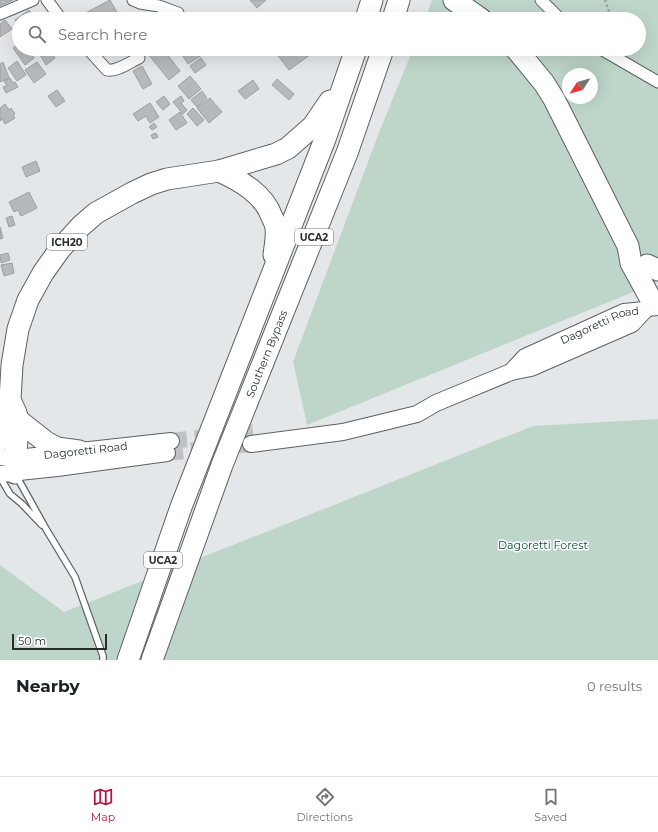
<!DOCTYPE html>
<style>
:root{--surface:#fff;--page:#f2f2f2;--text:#202124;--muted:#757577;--line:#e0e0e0;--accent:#ad1a45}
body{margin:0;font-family:Montserrat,sans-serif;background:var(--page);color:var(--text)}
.compass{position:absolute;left:562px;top:68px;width:36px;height:36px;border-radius:50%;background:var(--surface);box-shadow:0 4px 16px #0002;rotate:234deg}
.scale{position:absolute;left:12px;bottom:10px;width:95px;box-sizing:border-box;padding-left:4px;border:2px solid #2b2d2e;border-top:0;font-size:11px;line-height:14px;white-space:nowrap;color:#2b2d2e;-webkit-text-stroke:3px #fff;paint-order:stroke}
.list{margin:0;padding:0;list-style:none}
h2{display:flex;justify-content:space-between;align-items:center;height:52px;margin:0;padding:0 16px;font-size:17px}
h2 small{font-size:13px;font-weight:400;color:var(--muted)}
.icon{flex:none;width:22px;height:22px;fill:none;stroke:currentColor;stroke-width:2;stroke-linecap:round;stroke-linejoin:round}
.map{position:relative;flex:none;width:658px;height:660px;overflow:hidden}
.search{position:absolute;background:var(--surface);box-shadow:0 4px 16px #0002;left:12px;right:12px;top:12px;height:44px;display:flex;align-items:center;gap:10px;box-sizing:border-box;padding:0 14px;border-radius:22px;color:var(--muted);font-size:15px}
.sheet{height:116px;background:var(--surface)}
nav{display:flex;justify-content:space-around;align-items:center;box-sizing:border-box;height:56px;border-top:1px solid var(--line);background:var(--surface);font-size:11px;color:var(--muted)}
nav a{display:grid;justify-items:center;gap:2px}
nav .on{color:var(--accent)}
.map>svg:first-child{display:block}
</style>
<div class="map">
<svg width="658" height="660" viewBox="0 0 658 660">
<rect width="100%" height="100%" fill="#e4e7e9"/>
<g fill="#bed6c9" fill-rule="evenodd">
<path d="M432,0H658V282L307,425L293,362L380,130L413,49H639V19H425ZM568,74H592V98H568Z"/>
<path d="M658,419V660H0V565L64,612L533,426Z"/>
</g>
<g fill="#b6b9bc" stroke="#9da0a3">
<path d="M0,0H13L0,6Z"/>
<path d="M110,0L119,16L113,19H74Z"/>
<path d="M250,0H266L257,8Z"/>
<path d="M52,9L57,16L53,19H46L43,15Z"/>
<path d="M29,10L35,19H19V26L15,20Z"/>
<path d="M156,11L163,19H147Z"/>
<path d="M192,15L195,19H187Z"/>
<path d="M5,20L12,29L0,37V24Z"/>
<path d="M19,44V49H28L34,58L25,65L13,48Z"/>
<path d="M48,49L55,58L46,65L40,55Z"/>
<path d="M135,49H149L141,56Z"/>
<path d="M155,49H163L180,71L169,80L148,54Z"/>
<path d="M187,49H198L202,55L188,64L181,53Z"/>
<path d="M273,49H312L314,52L289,70Z"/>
<path d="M201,58L206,65L195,73L190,66Z"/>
<path d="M17,61L26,75L17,81L8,68Z"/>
<path d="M3,62L9,78L0,82V64Z"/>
<path d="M37,62L46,74L34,83L25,70Z"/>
<path d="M142,66L152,84L143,89L133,71Z"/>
<path d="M190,76L201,89L189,99L178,86Z"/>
<path d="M10,78L13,83L15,82L18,87L6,93L3,87L7,86L4,81Z"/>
<path d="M277,79L294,94L289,100L272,85Z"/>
<path d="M253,80L259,89L245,99L238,91Z"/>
<path d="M57,90L65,101L56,107L48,96Z"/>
<path d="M202,91L207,98L197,107L191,100Z"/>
<path d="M164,96L170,104L163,110L156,102Z"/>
<path d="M181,96L184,101L181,103L187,110L183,114L173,102Z"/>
<path d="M210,98L222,112L209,123L197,108Z"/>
<path d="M150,103L159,117L150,123L146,116L138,121L133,114Z"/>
<path d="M5,104L9,110L11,108L15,114L13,115L15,118L5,124L2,119L0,121V108Z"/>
<path d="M193,108L204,120L197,126L187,114Z"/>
<path d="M180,112L187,123L176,130L169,120Z"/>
<path d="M154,123L157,127L152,130L149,127Z"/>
<path d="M156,133L158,137L153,139L151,135Z"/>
<path d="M36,161L40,171L26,177L22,167Z"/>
<path d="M29,192L37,208L21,216L18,210L14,212L9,202Z"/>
<path d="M12,216L15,225L9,227L6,218Z"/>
<path d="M0,227L3,238L0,239Z"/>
<path d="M8,253L10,260L1,263L0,255Z"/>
<path d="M12,263L14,273L4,276L1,265Z"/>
</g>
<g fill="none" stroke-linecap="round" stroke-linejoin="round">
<g stroke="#bfc2c4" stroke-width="16" stroke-dasharray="16 8" stroke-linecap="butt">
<path d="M171,441L253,432"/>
<path d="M167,453L251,444"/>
</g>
<g stroke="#5e6163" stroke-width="8">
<g id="lane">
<path d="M0,477L10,494L22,504L42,525"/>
<path d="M17,477L46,529L75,577L103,656V660"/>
</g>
</g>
<g stroke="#5e6163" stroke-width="13">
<g id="street">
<path d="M47,0L61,19"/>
<path d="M133,0L140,3L159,6L178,13"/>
<path d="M541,0L560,19"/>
<path d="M0,14L33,0"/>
<path d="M88,49L107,70C117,72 130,62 139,58"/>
<path d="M601,49L658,82"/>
</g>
</g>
<g stroke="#5e6163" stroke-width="18">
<g id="secondary">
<path id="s1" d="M511,372L525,357L624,312L645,310"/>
<path d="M251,444L343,432L417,414L436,403L511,372L531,368L632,324L645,310L658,303"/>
<path id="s2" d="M0,457L17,458L171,441"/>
<path d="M0,474L57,468L167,453"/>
</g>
</g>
<g stroke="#5e6163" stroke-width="23">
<g id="highway">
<path d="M454,0L481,19"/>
<path d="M366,19L372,0"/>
<path d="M393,19L399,0"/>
<path d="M516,49L544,83L554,99L628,246L631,263L654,305"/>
<path d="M219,171C241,181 264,194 272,217C274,221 276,225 276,229C277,238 275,246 274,255"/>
<path d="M647,265L658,270"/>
<path d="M10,400L16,413L18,420L15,473"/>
<path d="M18,420L46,442L57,448L79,451"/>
<path d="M0,440L5,414L10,400L12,365L18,329L28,300L43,273L60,249L81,226L96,213L132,193L151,184L167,179L219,171L276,154L288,148L313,126L330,101"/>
<path d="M128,660L181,507L325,139L356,49"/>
<path id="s3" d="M152,660L222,465L347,153L383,49"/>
</g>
</g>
<path stroke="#979a9b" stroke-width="2.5" stroke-dasharray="2 3" stroke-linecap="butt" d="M605,0L610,14L607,19"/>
<use href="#lane" stroke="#fff" stroke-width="5.5"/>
<use href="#street" stroke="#fff" stroke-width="11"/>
<use href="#secondary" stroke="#fff" stroke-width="16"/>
<use href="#highway" stroke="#fff" stroke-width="21"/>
</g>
<g text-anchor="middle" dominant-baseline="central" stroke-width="3" stroke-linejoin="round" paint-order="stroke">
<g fill="#fff" stroke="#6b6c6d" stroke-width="1">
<rect x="295" y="229" width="38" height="16" rx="3"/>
<rect x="47" y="234" width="40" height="16" rx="3"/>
<rect x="144" y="552" width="38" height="16" rx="3"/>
</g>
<g font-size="10" font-weight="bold" fill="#2b2d2e">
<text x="314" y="237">UCA2</text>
<text x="67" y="242">ICH20</text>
<text x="163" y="560">UCA2</text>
</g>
<g font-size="11" fill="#2b2d2e" stroke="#fff">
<text stroke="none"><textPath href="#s1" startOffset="102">Dagoretti Road</textPath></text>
<text stroke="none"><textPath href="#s3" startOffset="327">Southern Bypass</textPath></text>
<text stroke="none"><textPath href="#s2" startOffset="86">Dagoretti Road</textPath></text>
</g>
<g font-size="11" fill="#0d4e36" stroke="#fff">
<text x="543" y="545">Dagoretti Forest</text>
</g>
</g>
</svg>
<svg class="compass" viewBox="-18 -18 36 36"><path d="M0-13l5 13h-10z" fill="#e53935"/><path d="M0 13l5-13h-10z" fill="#757577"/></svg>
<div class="scale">50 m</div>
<div class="search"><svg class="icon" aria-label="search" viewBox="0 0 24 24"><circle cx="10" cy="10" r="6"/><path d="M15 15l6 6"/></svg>Search here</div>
</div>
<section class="sheet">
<h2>Nearby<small>0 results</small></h2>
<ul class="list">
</ul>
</section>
<nav>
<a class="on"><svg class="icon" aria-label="map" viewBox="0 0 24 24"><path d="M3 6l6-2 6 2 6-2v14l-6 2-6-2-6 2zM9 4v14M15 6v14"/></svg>Map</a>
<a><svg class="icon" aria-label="directions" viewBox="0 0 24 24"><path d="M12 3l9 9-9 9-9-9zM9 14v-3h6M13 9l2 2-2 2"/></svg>Directions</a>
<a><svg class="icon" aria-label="saved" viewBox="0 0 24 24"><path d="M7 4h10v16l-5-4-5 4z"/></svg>Saved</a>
</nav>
